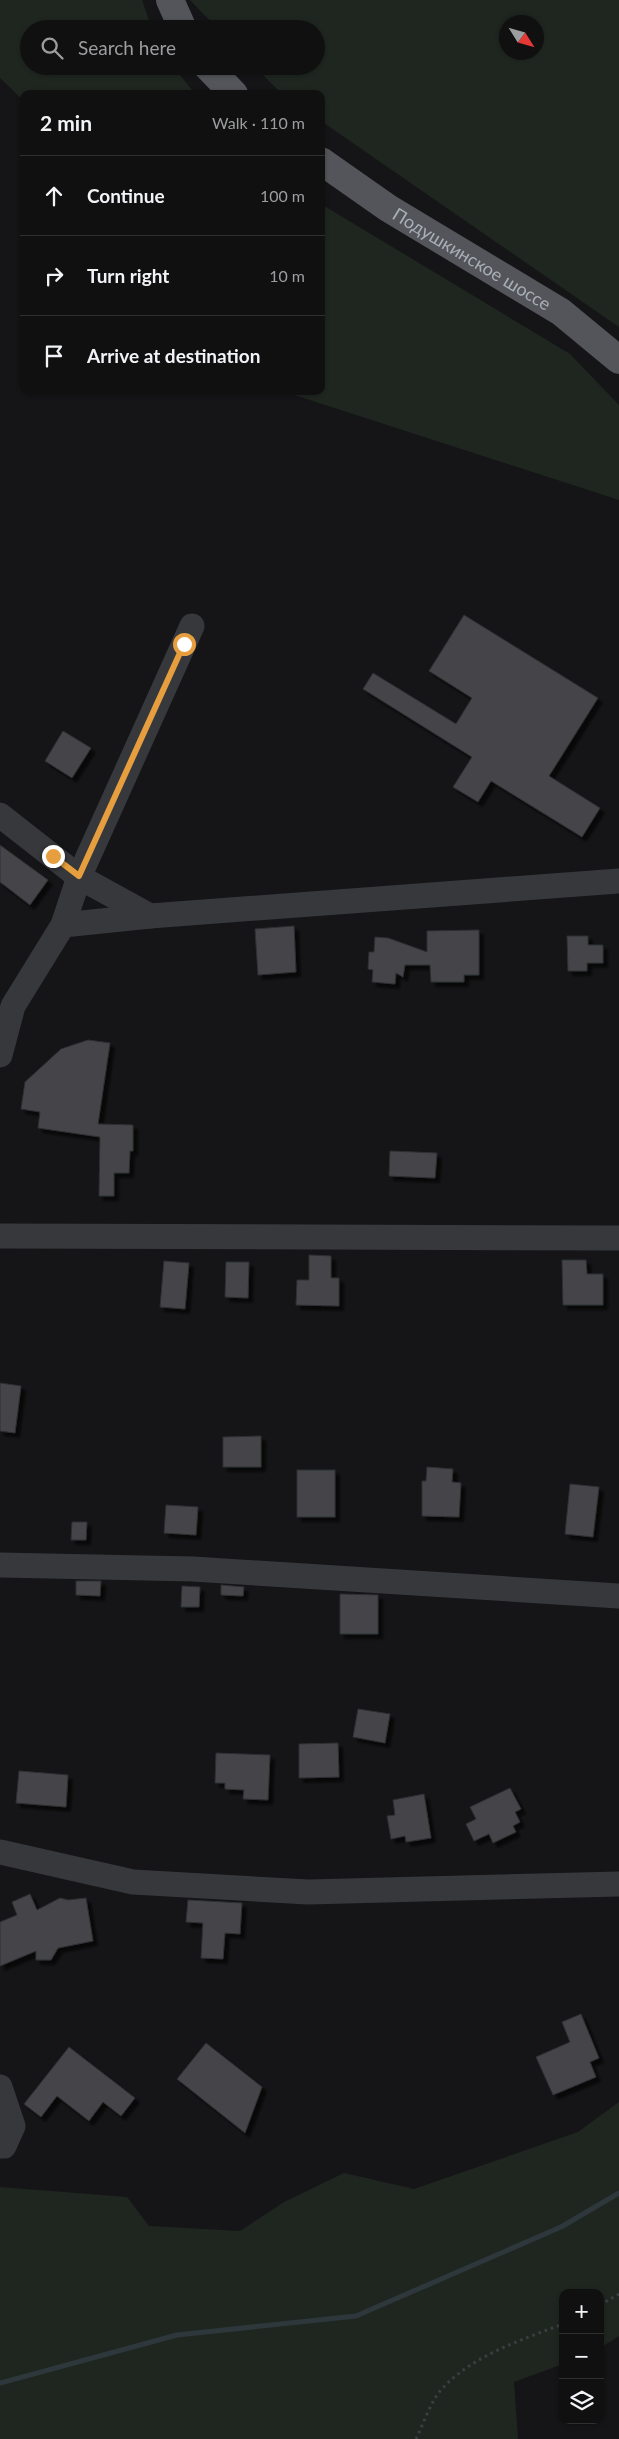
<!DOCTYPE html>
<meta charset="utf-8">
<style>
:root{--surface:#101011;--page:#19191a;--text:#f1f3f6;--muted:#9c9d9f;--line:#303031}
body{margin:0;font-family:Lato,sans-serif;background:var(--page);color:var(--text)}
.controls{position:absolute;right:15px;bottom:15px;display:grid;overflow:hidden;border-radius:10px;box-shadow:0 1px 4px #0004}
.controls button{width:45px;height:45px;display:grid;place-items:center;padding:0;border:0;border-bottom:1px solid var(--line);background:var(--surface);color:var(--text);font:25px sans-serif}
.compass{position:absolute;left:499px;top:15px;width:45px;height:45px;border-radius:50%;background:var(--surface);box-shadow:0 1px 4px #0004;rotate:127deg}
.stop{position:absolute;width:15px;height:15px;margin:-11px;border:4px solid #e69e3e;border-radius:50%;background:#fff}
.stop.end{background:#e69e3e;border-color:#fff;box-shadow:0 1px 5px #0008}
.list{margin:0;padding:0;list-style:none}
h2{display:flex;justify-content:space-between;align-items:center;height:65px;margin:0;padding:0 20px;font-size:21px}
h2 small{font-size:16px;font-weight:400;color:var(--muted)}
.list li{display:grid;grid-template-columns:32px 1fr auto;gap:15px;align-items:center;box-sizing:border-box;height:80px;padding:0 20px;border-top:1px solid var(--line)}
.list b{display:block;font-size:19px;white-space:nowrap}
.list em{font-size:16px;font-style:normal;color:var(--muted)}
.icon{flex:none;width:28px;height:28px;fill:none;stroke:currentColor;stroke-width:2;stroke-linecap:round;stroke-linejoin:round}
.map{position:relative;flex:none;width:619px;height:2439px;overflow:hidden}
.search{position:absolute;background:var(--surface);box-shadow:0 1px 4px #0004;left:20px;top:20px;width:305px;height:55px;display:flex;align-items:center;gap:12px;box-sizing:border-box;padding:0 18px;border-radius:28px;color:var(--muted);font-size:19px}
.panel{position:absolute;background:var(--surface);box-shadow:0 1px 4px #0004;left:20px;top:90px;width:305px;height:305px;border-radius:10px}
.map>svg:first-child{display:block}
</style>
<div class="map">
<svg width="619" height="2439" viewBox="0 0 619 2439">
<defs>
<filter id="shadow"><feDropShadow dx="4.5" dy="4.5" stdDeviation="1" flood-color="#0009"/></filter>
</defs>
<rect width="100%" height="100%" fill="#151517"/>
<g fill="#1f2620" fill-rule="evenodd">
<path d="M0,0H142L152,29H29V66H173L195,94H24V101L0,78Z"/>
<path d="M190,0H619V327L321,121V94H282L254,66H316V29H218ZM536,22V52H506V22Z"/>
<path d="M321,204L570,354L619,405V500L282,391H321Z"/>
<path d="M619,2102V2336L600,2348V2293H563V2364L514,2382L518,2439H0V2187L127,2197L149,2226L240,2231L284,2202L344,2173L414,2189L578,2132Z"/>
</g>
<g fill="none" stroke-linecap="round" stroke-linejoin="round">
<path stroke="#2e373c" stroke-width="5" d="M0,2383L177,2335L356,2316L561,2227L619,2193"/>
</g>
<g fill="#44454a" stroke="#2f3033" filter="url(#shadow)">
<path d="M464,615L598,698L549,776L600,808L582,837L491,781L478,802L453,787L472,757L363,689L373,673L456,724L472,698L429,671Z"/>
<path d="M63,731L91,748L72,778L45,761Z"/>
<path d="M0,845L48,880L30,905L0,882Z"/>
<path d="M294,926L296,972L258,975L255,929Z"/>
<path d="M479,930V975H464V982H431L430,965H405L403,977L396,973L395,984L372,982L373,970L368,969L369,952H374L375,937L388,938L427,952V931Z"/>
<path d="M567,936H588V945H603V963H587V971H568Z"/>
<path d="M88,1040L110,1043L98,1124L133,1125V1151H130L129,1173H114V1196H99L100,1137L38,1128L40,1112L21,1109L25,1082L61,1049Z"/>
<path d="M390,1151L437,1153L435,1178L389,1176Z"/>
<path d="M309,1255L331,1256V1278H339V1306L296,1305L297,1280H309Z"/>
<path d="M562,1260H586L587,1274H603V1305H563Z"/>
<path d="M164,1261L189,1263L185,1309L160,1307Z"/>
<path d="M226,1262H249L248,1298L225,1297Z"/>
<path d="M0,1383L21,1386L15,1433L0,1431Z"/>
<path d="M261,1436V1467H223V1437Z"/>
<path d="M427,1467L453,1469L452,1482L461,1483L459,1517L422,1516V1481H426Z"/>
<rect x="297" y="1470" width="38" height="47"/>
<path d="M570,1484L599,1487L593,1537L565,1534Z"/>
<path d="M166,1505L198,1507L196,1535L164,1533Z"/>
<path d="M72,1522H87L86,1540H71Z"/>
<path d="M76,1581H101L100,1596L76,1595Z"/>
<path d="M221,1585L244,1587L243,1596L221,1595Z"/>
<path d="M182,1586L200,1587L199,1607H181Z"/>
<path d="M340,1594L378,1595V1634H340Z"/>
<path d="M358,1709L390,1714L385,1743L353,1737Z"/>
<path d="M338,1743L339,1777L299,1778V1744Z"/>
<path d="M216,1753L270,1755L268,1800L243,1799L244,1790L225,1789V1783H215Z"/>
<path d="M19,1771L68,1775L66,1807L16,1803Z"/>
<path d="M510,1788L521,1809L515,1812L520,1822L513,1826L516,1832L493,1843L489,1834L474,1841L466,1824L476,1819L470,1807Z"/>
<path d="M424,1794L431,1838L406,1842L405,1836L391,1839L387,1816L395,1815L393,1800Z"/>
<path d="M30,1894L37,1910L60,1898L68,1900L86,1898L93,1941L58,1948L51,1960H36V1951L0,1966V1922L17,1915L12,1902Z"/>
<path d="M188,1900L242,1903L240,1934L225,1933L223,1959L201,1958L203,1923L186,1922Z"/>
<path d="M581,2014L599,2058L590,2062L596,2077L553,2095L536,2057L570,2042L562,2022Z"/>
<path d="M206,2043L262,2087L245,2133L177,2079Z"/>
<path d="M69,2047L135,2098L121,2116L103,2102L89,2121L57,2096L41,2117L24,2104Z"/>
</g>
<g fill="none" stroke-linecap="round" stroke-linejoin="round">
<g stroke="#3c3f42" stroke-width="3" stroke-dasharray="2.5 4" stroke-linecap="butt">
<path d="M600,2305L619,2294"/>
<path d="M416,2439C423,2425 431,2401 441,2390C471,2356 521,2340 563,2324"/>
</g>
<g stroke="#36383c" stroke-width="25">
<path d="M0,815L79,877L150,916"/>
<path d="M63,925L79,877L192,626"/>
<path d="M0,1055L13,1006L63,925L150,916L619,881"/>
<path d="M0,1236L619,1238"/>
<path d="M0,1565L193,1569L619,1596"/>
<path d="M0,1852L133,1882L308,1892L619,1884"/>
<path d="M0,2087L13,2126L4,2146H0"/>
</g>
<g stroke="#53555a" stroke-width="28">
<path d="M170,0L183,29"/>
<path d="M207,66L234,94"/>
<path id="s1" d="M321,161L388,208L561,312L619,360"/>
</g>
</g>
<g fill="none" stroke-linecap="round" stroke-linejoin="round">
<path stroke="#e69e3e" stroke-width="6" d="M53,856L79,876L184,644"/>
</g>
<g text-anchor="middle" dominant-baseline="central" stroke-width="4" stroke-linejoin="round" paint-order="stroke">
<g font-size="18" fill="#a8aeb6" stroke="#101012">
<text stroke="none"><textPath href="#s1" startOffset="180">Подушкинское шоссе</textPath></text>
</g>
</g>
</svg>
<div class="controls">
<button>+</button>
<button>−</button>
<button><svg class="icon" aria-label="layers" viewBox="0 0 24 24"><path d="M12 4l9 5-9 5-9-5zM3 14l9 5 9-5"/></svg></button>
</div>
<svg class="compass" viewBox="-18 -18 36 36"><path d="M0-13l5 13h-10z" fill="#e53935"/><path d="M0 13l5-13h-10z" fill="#9c9d9f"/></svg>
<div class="stop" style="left:184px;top:644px"></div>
<div class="stop end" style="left:53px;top:856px"></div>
<div class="search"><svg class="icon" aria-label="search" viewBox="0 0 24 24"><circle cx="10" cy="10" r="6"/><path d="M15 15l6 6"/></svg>Search here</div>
<section class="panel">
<h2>2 min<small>Walk · 110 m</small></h2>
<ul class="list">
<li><svg class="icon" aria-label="ahead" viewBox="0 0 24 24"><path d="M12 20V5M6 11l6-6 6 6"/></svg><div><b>Continue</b></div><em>100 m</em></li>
<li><svg class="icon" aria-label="right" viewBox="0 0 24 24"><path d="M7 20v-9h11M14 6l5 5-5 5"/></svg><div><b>Turn right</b></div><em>10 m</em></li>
<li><svg class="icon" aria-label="arrive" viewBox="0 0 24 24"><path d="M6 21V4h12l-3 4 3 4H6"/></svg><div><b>Arrive at destination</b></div></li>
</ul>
</section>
</div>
